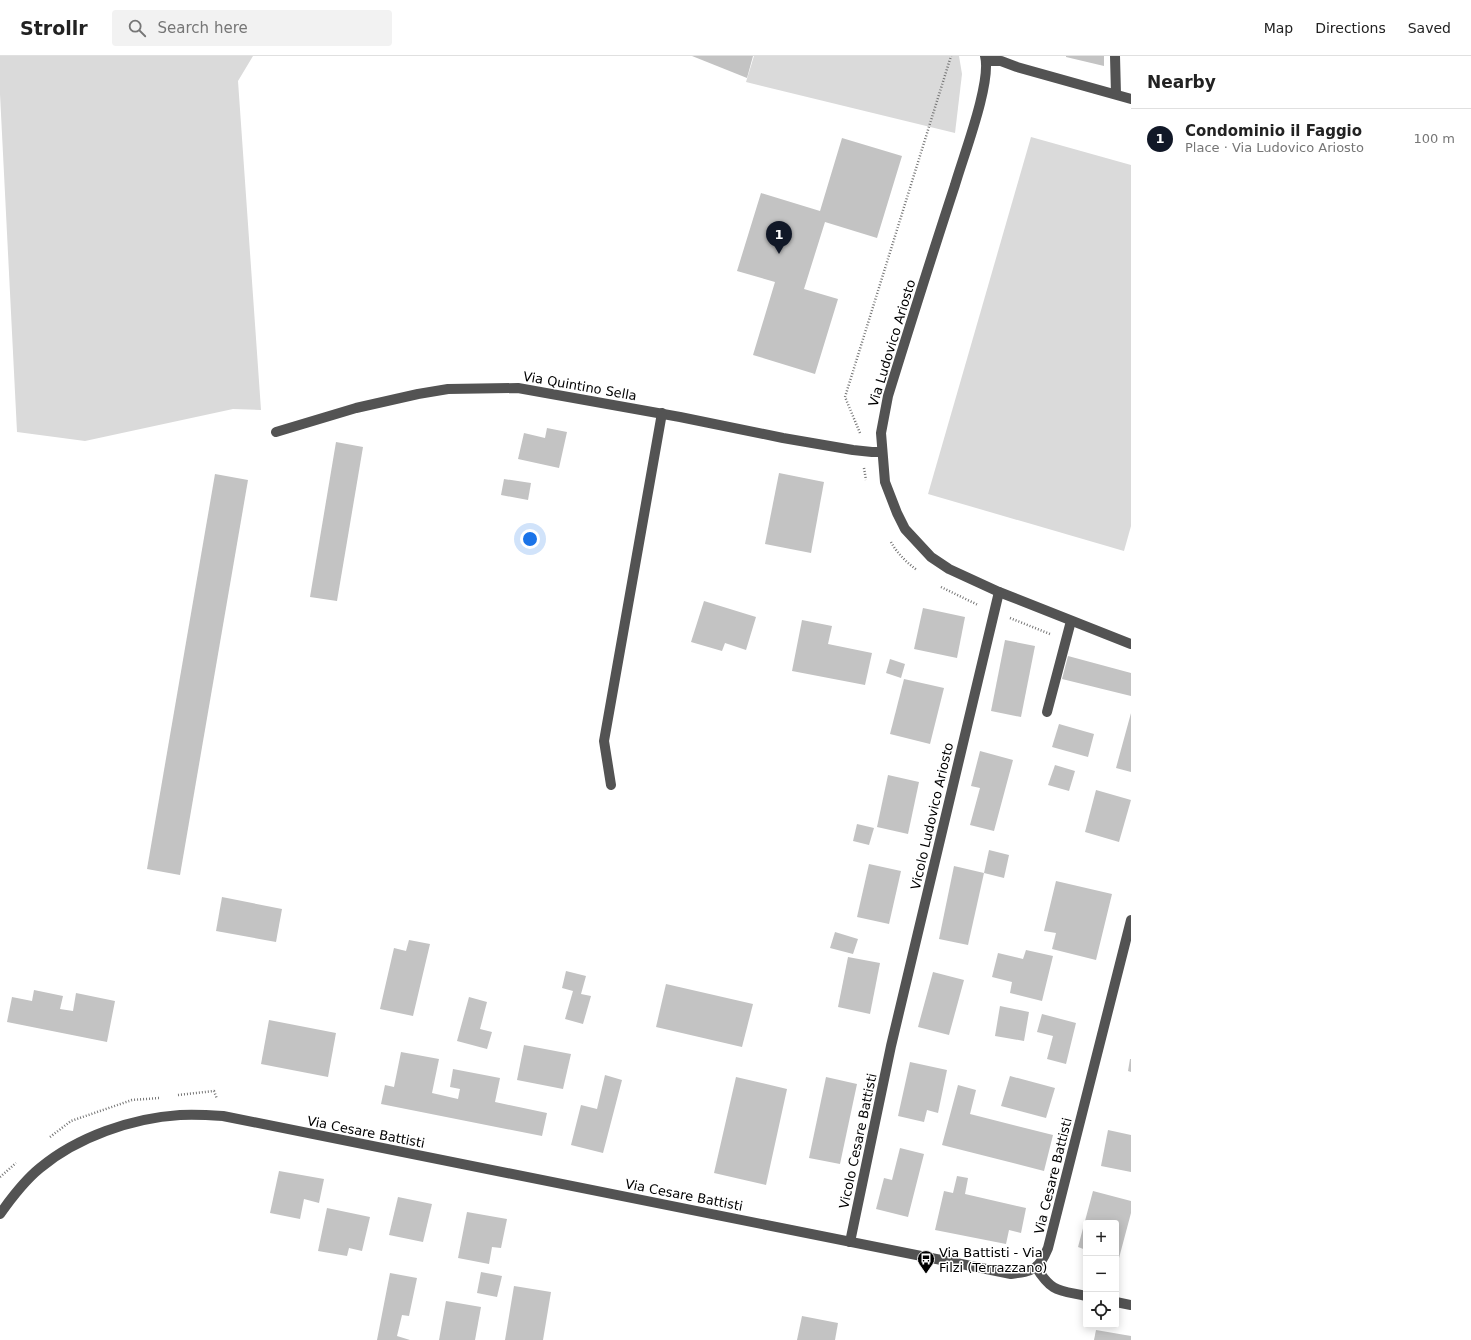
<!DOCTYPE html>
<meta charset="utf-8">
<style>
:root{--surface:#fff;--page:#f2f2f2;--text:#222;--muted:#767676;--line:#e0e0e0;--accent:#111827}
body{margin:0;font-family:"DejaVu Sans",sans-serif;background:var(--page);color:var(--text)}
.controls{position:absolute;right:12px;bottom:12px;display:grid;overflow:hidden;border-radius:4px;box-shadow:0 2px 10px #0003}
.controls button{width:36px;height:36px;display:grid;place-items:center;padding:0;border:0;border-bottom:1px solid var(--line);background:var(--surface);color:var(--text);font:20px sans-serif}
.you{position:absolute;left:530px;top:483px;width:14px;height:14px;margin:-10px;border:3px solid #fff;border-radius:50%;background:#1a73e8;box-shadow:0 0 0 6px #1a73e833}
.badge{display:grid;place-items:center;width:26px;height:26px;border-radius:50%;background:var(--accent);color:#fff;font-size:13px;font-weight:700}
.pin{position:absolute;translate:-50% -33px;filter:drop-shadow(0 1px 2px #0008)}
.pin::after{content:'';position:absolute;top:21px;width:14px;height:12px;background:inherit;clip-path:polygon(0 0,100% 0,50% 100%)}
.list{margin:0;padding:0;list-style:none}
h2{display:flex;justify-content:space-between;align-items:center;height:52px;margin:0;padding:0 16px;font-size:17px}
h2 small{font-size:13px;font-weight:400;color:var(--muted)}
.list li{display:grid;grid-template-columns:26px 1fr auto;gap:12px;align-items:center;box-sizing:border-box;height:60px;padding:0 16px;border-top:1px solid var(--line)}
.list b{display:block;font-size:15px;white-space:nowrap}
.list p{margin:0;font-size:13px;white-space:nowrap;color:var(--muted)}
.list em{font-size:13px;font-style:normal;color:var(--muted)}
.icon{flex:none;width:22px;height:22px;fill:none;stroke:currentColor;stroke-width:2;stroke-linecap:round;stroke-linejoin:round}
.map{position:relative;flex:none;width:1131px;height:1284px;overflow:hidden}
header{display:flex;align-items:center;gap:24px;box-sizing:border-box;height:56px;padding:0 20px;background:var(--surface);border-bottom:1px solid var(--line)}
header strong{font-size:19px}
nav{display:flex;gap:22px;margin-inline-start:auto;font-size:14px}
.search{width:280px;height:36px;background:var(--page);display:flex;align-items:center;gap:10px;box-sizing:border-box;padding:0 14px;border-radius:4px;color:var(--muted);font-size:15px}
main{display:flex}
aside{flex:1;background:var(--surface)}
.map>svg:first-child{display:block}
</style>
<header>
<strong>Strollr</strong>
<div class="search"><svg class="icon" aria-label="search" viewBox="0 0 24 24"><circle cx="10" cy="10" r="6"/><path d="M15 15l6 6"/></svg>Search here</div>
<nav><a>Map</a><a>Directions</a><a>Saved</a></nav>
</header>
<main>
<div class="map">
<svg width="1131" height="1284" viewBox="0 0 1131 1284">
<rect width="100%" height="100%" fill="#fff"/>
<g fill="#dadada">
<path d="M0,0H253L238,25L261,354L233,353L85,385L17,376L0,38Z"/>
<path d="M754,0H959L962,18L955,77L746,26Z"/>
<path d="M1031,81L1131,109V470L1124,495L928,438Z"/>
</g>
<g fill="#c3c3c3">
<path d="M692,0H753L747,22Z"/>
<path d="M1066,0H1104V10L1066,1Z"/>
<path d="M842,82L902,100L877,182L825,166L804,233L838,243L815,318L753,299L775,226L737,215L761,137L820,155Z"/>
<path d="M547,372L567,376L559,412L518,403L524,377L545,382Z"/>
<path d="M336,386L363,391L337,545L310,541Z"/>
<path d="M779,417L824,426L811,497L765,488Z"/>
<path d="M215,418L248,424L180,819L147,813Z"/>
<path d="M504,423L531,427L528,444L501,439Z"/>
<path d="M704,545L756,561L746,594L725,587L722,595L691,586Z"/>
<path d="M923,552L965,561L957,602L914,593Z"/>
<path d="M802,564L832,570L828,588L872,597L865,629L792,615Z"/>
<path d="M1005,584L1035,590L1021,661L991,655Z"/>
<path d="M1068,600L1131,617V640L1062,623Z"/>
<path d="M890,603L905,608L901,622L886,617Z"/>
<path d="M904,623L944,632L930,688L890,678Z"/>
<path d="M1131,657V716L1116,712Z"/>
<path d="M1059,668L1094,678L1088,701L1052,691Z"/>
<path d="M980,695L1013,704L994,775L970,769L980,732L971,730Z"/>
<path d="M1055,709L1075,715L1069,735L1048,729Z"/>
<path d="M888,719L919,726L908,778L877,771Z"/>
<path d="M1096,734L1131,744L1119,786L1085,776Z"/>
<path d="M857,768L874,772L869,789L853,785Z"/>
<path d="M989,794L1009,799L1004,822L984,817Z"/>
<path d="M869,808L901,815L889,868L857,861Z"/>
<path d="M954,810L984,817L968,889L939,883Z"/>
<path d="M1056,825L1112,838L1096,904L1052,893L1056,877L1044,875Z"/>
<path d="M222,841L282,853L276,886L216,875Z"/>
<path d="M835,876L858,883L853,898L830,892Z"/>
<path d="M409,884L430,888L413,960L380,953L394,892L406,895Z"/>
<path d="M1026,894L1053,900L1042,945L1010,937L1012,926L992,921L998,897L1023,903Z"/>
<path d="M848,901L880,907L870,958L838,951Z"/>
<path d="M566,915L586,920L581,938L591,940L583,968L565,963L573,935L562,932Z"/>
<path d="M933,916L964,924L949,979L918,971Z"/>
<path d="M666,928L753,948L742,991L656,971Z"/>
<path d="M34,934L63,940L60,953L73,955L76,937L115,945L107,986L7,966L12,941L32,945Z"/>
<path d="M469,941L487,946L480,973L492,976L487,993L457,985Z"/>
<path d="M1000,950L1029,956L1024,985L995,980Z"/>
<path d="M1042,958L1076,967L1066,1008L1047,1003L1053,980L1037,976Z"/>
<path d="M269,964L336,977L328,1021L261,1008Z"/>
<path d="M524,989L571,998L563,1033L517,1024Z"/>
<path d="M401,996L439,1003L432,1037L458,1043L460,1033L450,1031L453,1013L500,1022L495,1046L547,1057L542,1080L381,1048L385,1029L394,1031Z"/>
<path d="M1130,1003H1131V1016L1128,1015Z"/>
<path d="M910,1006L947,1014L938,1057L927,1054L924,1066L898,1060Z"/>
<path d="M605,1019L622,1024L603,1097L571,1089L581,1049L597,1053Z"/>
<path d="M1010,1020L1055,1032L1046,1062L1001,1050Z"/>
<path d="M736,1021L787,1033L766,1129L714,1117Z"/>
<path d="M826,1021L857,1028L840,1108L809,1102Z"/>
<path d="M958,1029L976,1034L970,1058L1053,1079L1044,1115L942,1089Z"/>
<path d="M1108,1074L1131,1079V1116L1101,1110Z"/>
<path d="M900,1092L924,1098L908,1161L876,1153L884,1122L892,1124Z"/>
<path d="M279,1115L324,1123L319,1147L304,1143L300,1163L270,1157Z"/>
<path d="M957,1120L968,1122L965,1138L1026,1152L1021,1177L1009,1174L1006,1188L935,1174L944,1135L953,1137Z"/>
<path d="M1093,1135L1131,1145V1157L1119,1202H1116V1167H1086V1194L1078,1191Z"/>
<path d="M398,1141L432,1148L423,1186L389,1179Z"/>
<path d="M327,1152L370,1161L362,1195L349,1192L347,1200L318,1195Z"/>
<path d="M467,1156L507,1163L501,1192L492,1191L489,1208L458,1202Z"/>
<path d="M481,1216L502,1220L497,1241L477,1237Z"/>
<path d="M390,1217L417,1222L409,1260L402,1259L397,1280L410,1284H377Z"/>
<path d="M514,1230L551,1236L543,1284H505Z"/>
<path d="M446,1245L481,1251L475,1284H439Z"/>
<path d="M802,1260L838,1267L835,1284H797Z"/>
<path d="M1096,1274L1131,1280V1284H1094Z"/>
</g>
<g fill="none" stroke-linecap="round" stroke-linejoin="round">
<g stroke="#757575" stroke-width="2.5" stroke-dasharray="1 2" stroke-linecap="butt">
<path d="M860,377L845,341L951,0"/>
<path d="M864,412L866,424"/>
<path d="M891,486C897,497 907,507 917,514"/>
<path d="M941,531L978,549"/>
<path d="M1010,562L1050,578"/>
<path d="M178,1039L214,1035L217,1043"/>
<path d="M50,1081L71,1065L132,1044L159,1042"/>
<path d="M0,1121L16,1107"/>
</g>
<g stroke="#535353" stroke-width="10">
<path d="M985,0C992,26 963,101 955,129C932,199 910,269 888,340L881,377L885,426L897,457L905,473L931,501L949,513L999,536L1131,588"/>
<path d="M1115,0L1116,38"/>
<path d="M986,5H1001L1017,11L1131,43"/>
<path d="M276,376L356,352L418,338L448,333L518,332L680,361L783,382L853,394L872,396H882"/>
<path d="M1047,656L1071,565"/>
<path d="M611,729L604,685L662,357"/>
<path d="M0,1158C12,1141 24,1125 40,1112C77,1081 132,1062 180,1059C195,1058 209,1059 223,1060L1011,1218C1033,1215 1039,1214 1048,1192L1131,864"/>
<path d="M850,1186L891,990L999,536"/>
<path d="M1036,1211C1052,1237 1059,1234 1086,1240"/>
<path d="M1116,1246L1131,1249"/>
</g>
</g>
<defs>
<g id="bus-pin" transform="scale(0.9)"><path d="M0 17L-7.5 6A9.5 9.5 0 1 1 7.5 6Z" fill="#000" stroke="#fff"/><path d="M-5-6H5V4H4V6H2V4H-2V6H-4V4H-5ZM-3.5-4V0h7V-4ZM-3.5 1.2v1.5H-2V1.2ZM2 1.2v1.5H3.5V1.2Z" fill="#fff"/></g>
</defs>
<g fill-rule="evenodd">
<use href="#bus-pin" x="926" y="1203"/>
</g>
<g text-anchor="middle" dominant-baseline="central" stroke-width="3" stroke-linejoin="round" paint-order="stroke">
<g font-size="13" fill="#000" stroke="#fff">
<text transform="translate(892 287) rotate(-73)">Via Ludovico Ariosto</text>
<text transform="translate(580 330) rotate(10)">Via Quintino Sella</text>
<text transform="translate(932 760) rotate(-77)">Vicolo Ludovico Ariosto</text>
<text transform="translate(366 1076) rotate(11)">Via Cesare Battisti</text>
<text transform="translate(858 1085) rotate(-78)">Vicolo Cesare Battisti</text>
<text transform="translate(1053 1120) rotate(-76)">Via Cesare Battisti</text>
<text transform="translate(684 1139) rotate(11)">Via Cesare Battisti</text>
</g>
<g font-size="13" fill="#000" stroke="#fff" text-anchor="start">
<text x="939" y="1196">Via Battisti - Via<tspan x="939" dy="15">Filzi (Terrazzano)</tspan></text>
</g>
</g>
</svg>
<div class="controls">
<button>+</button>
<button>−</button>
<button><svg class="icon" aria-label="locate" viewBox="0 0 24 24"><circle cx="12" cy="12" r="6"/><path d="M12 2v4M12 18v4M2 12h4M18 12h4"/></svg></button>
</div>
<div class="you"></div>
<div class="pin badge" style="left:779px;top:198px">1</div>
</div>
<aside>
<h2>Nearby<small></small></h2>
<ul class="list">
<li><span class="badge">1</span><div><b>Condominio il Faggio</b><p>Place · Via Ludovico Ariosto</p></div><em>100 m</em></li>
</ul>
</aside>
</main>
